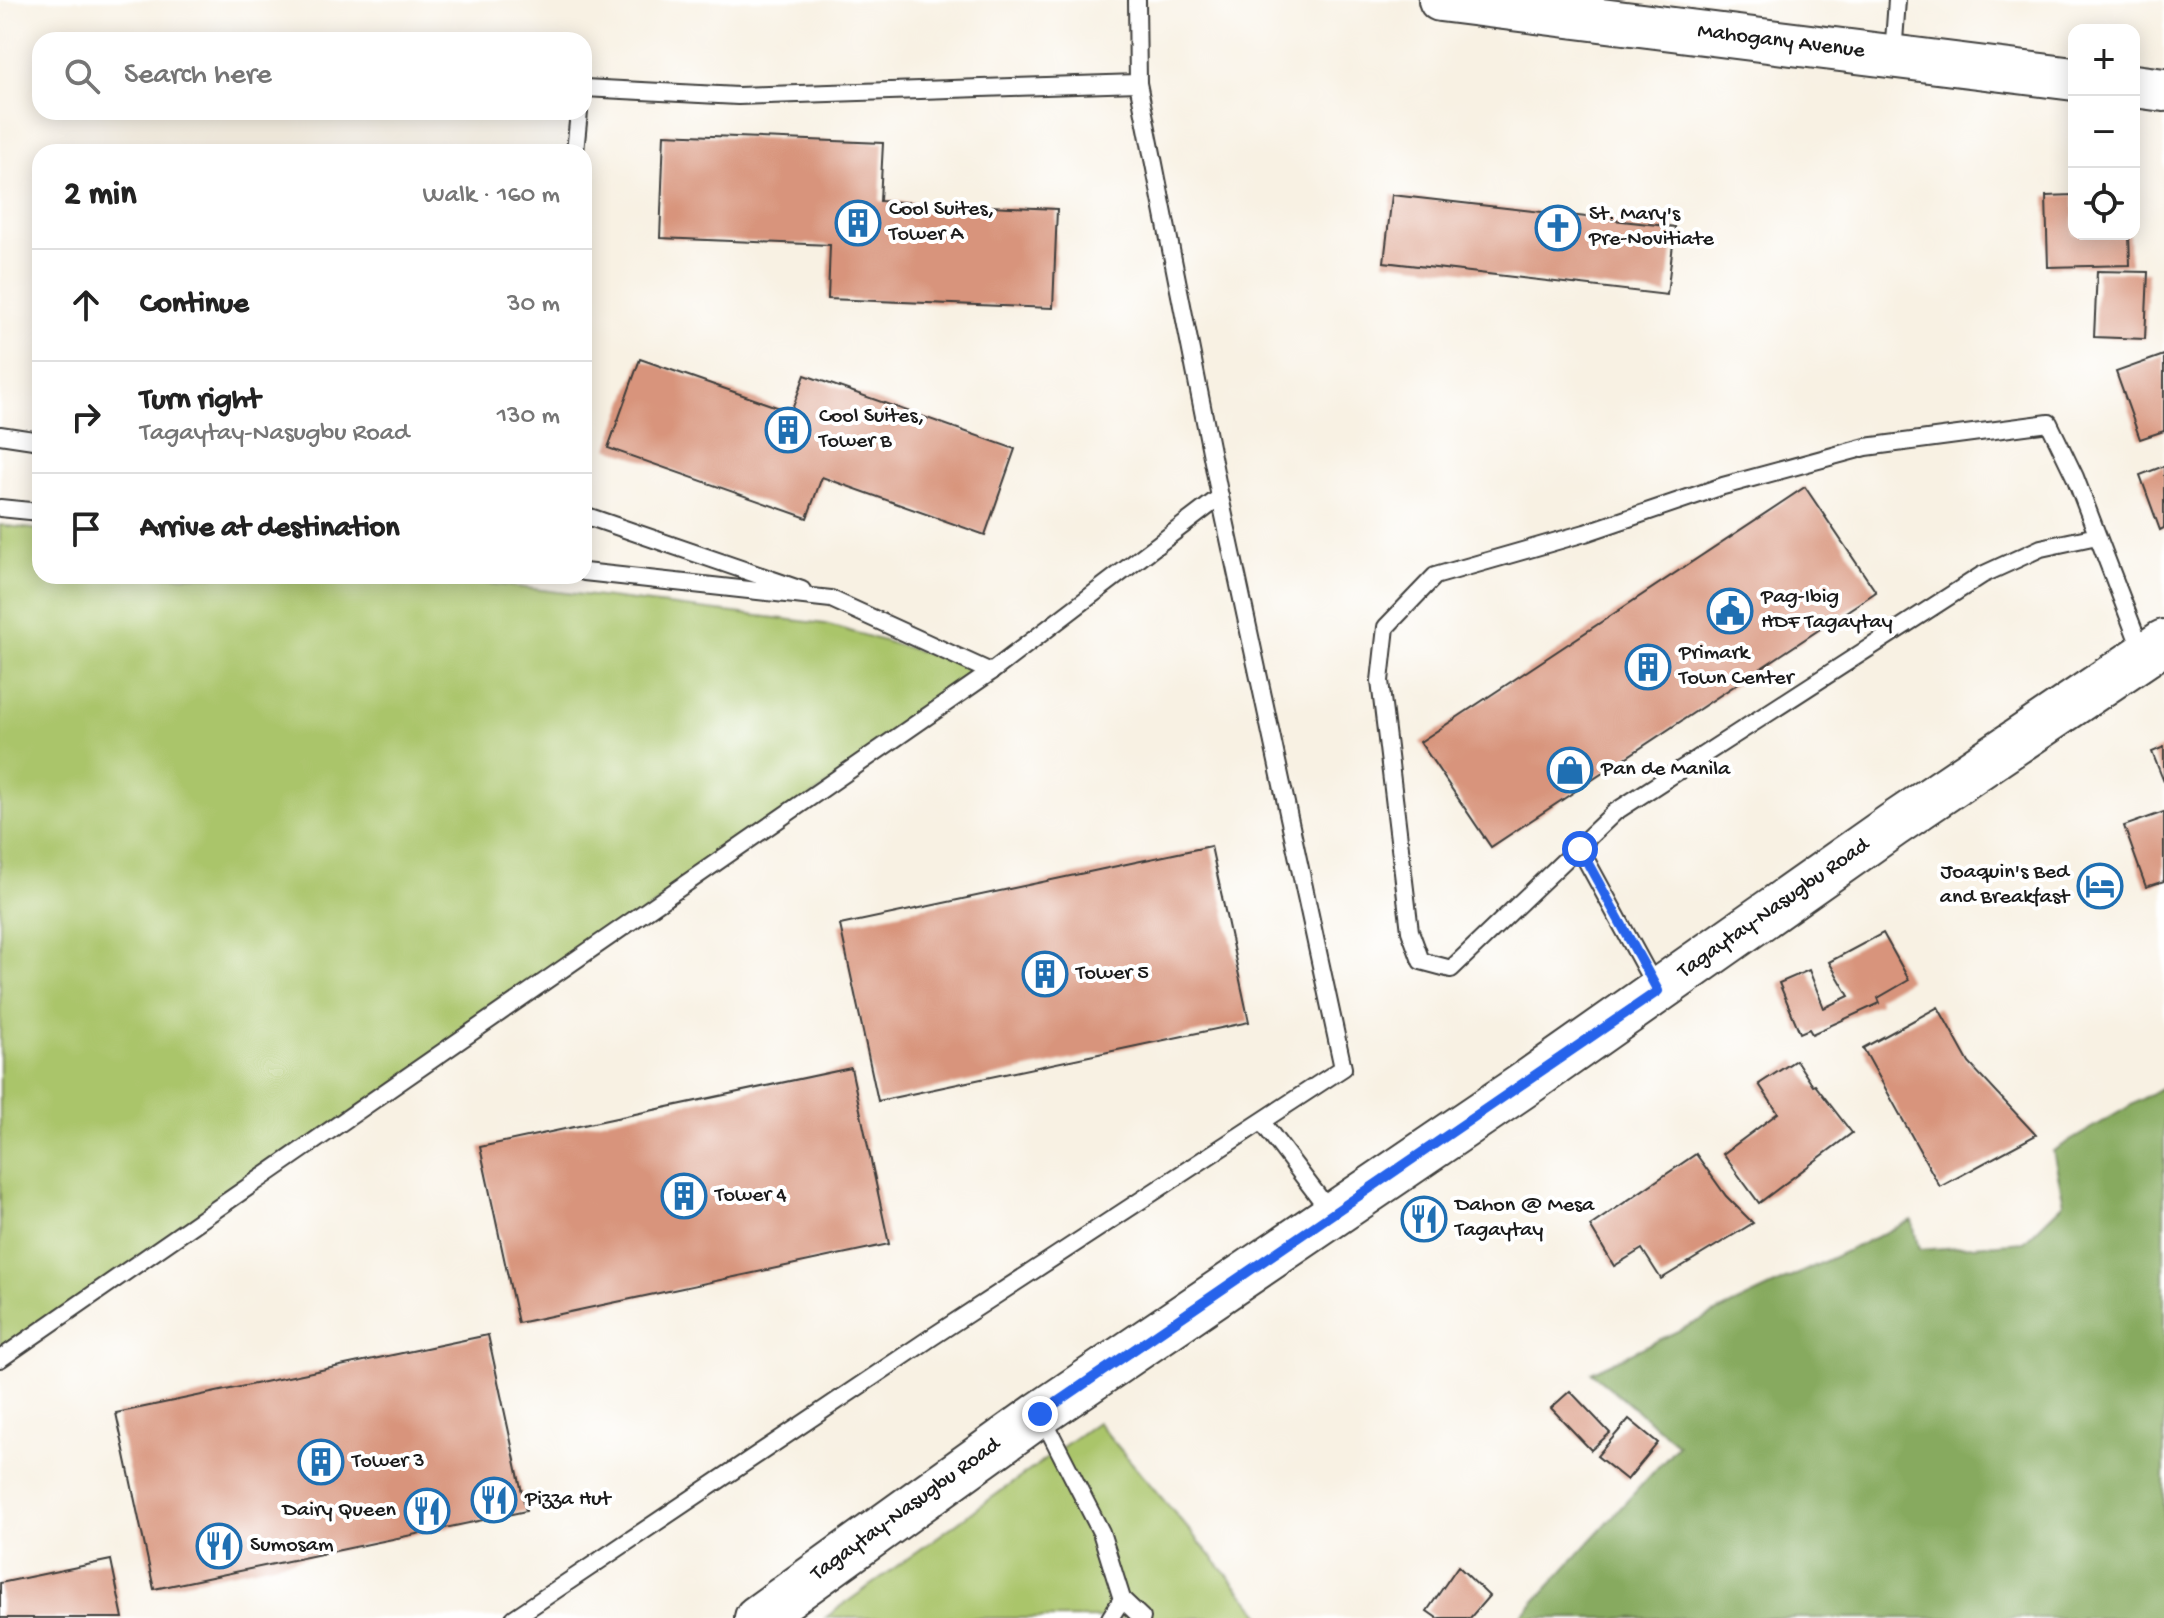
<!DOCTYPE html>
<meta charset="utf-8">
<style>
:root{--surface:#fff;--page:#f6f6f6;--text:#222;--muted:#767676;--line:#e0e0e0}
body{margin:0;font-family:"Gochi Hand",sans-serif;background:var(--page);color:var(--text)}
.controls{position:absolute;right:24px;top:24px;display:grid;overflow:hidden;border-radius:16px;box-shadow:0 4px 20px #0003}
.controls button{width:72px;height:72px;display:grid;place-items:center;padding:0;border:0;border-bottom:2px solid var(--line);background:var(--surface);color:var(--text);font:40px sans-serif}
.stop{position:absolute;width:24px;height:24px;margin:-18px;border:6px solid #2563eb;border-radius:50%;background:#fff}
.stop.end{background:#2563eb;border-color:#fff;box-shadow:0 2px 8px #0008}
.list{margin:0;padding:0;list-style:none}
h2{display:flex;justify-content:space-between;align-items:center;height:104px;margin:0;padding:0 32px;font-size:34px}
h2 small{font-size:26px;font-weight:400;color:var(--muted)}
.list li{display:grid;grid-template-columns:52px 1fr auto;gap:24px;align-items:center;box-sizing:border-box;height:112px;padding:0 32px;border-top:2px solid var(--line)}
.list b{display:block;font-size:30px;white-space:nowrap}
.list p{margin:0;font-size:26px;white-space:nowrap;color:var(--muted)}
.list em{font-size:26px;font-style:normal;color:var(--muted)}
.icon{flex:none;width:44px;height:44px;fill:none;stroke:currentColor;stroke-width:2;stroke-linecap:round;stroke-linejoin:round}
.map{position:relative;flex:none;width:2164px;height:1618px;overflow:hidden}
.search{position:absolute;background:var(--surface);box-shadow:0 4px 20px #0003;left:32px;top:32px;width:560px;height:88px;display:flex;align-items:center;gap:20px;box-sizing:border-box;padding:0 28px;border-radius:24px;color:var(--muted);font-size:30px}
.panel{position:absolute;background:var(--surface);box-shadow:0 4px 20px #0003;left:32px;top:144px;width:560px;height:440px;border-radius:24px}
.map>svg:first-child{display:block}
</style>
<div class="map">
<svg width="2164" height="1618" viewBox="0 0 2164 1618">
<rect width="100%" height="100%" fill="#fff"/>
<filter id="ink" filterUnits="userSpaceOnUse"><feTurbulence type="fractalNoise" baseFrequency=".0125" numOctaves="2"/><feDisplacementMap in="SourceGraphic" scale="16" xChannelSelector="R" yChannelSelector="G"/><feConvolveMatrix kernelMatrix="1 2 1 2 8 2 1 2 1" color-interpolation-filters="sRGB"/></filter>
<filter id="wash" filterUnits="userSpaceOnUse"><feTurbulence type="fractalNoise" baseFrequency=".006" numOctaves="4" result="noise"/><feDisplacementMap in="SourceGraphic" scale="32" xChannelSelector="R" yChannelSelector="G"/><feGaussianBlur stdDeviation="1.8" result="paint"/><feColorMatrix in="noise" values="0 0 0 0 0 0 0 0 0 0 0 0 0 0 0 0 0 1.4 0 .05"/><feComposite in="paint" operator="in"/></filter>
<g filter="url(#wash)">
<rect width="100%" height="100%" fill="#f8f1e3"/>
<g fill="#aac56b" stroke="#637044" stroke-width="2">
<path d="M0,525L40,530V576H425L825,624L991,672L0,1359Z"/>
<path d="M1097,1422L1264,1618H825Z"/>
</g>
<path fill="#87aa5f" stroke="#52633e" stroke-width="2" d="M2164,1086V1618H1520L1678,1445L1591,1372L1912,1220L1919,1250L2024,1242L2064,1203L2053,1151Z"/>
<g id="blocks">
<g fill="#d8947c">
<path d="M664,134L883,143L880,201L1057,209L1053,308L828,299L830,245L660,238Z"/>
<path d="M1392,195L1675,227L1667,295L1384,262Z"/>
<path d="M2074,195V234H2129L2130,265L2048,267L2046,196Z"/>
<path d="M2097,271L2148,272L2145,339L2094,337Z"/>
<path d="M2164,355V431L2140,439L2116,372Z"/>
<path d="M640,359L791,412L805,375L1015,449L985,535L822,477L807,518L608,448Z"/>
<path d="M2164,466V528L2160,530L2140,475Z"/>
<path d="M1805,487L1876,592L1491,847L1420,742Z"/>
<path d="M2164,747V782L2152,752Z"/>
<path d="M2164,812V881L2146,887L2124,826Z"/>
<path d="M1211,846L1249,1022L878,1101L840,925Z"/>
<path d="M1883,933L1909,980L1878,998L1880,1003L1812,1034L1809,1029L1800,1033L1779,983L1809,970L1824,1008L1849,996L1829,962Z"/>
<path d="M1938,1007L1969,1063L2036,1135L1940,1187L1863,1048Z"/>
<path d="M1796,1060L1813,1086L1815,1085L1852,1133L1759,1203L1723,1154L1778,1113L1759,1084Z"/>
<path d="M851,1068L889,1244L518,1323L480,1147Z"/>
<path d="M1696,1154L1726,1196L1753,1223L1661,1279L1642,1249L1614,1266L1590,1226Z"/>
<path d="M488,1335L526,1511L154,1589L116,1413Z"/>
<path d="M1570,1391L1610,1433L1591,1450L1551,1408Z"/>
<path d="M1629,1419L1658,1443L1627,1480L1597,1456Z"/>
<path d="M111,1560L123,1618H0V1583Z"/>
<path d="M1458,1566L1489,1596L1470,1618H1437L1427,1611Z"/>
</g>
</g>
</g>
<g filter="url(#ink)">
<use href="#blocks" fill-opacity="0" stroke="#3d3c3a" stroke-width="2"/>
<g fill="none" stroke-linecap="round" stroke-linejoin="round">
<g stroke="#3d3c3a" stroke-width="20">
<g id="lane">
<path d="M1893,55L1897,0"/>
<path d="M584,88L738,96L1138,83"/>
<path d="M575,152L579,112"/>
<path d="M0,435L40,441"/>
<path d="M0,508L40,512"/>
<path d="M584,515L802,590"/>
<path d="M2097,536L2041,548L1982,575L1615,812L1451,969L1421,961L1410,931L1380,681L1386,627L1435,576L1585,533L1723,486L1866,447L2049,423L2075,477L2143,654"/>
<path d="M584,572L831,599L991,672"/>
<path d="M1580,849L1657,990"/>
<path d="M1262,1122L1331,1213"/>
<path d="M0,1359L991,672L1220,497"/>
<path d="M1041,1415L1101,1532L1122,1599L1142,1618"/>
<path d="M514,1618L932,1337L1343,1068L1220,497L1138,83L1137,0"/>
<path d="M1110,1618L1122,1599"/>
</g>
</g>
<g stroke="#3d3c3a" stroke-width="46">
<g id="secondary">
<path d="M1440,0L2074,79"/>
<path d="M2134,86L2164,90"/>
</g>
</g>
<g stroke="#3d3c3a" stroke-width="48">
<path id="primary" d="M757,1618L1040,1414L1521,1087L1893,825L2164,642"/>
</g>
<use href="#lane" stroke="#fff" stroke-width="16"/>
<use href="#secondary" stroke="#fff" stroke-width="42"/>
<use href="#primary" stroke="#fff" stroke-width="44"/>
</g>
</g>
<g fill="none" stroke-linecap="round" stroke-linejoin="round" filter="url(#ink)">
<path stroke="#2563eb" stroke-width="10" d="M1040,1414L1658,991L1580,849"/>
</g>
<defs>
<g id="building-ring" transform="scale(2.3)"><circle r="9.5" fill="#fff" stroke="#1f6fb2" stroke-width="1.5"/><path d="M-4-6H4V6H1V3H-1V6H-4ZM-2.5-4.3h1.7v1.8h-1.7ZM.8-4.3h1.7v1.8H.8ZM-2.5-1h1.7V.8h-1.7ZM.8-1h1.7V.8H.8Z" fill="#1f6fb2"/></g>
<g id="church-ring" transform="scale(2.3)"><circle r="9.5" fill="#fff" stroke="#1f6fb2" stroke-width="1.5"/><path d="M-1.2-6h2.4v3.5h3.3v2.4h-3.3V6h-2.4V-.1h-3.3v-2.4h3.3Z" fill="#1f6fb2"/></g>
<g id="civic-ring" transform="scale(2.3)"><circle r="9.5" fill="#fff" stroke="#1f6fb2" stroke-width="1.5"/><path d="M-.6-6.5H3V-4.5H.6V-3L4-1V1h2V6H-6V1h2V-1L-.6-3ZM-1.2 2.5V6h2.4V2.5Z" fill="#1f6fb2"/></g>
<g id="shop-ring" transform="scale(2.3)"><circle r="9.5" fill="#fff" stroke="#1f6fb2" stroke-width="1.5"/><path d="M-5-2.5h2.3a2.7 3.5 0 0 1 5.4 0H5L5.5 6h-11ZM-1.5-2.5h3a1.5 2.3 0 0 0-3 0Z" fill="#1f6fb2"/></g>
<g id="hotel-ring" transform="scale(2.3)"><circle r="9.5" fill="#fff" stroke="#1f6fb2" stroke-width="1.5"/><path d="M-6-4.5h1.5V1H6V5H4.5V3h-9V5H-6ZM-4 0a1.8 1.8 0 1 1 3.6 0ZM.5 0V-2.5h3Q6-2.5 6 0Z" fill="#1f6fb2"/></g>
<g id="restaurant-ring" transform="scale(2.3)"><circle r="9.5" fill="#fff" stroke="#1f6fb2" stroke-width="1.5"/><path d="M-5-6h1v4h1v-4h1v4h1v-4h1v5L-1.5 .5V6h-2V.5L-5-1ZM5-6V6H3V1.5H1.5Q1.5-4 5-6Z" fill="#1f6fb2"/></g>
</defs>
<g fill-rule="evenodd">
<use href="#building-ring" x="858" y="223"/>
<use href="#church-ring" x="1558" y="228"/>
<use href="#building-ring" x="788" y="430"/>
<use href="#civic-ring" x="1730" y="611"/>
<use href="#building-ring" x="1648" y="667"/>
<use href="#shop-ring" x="1570" y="770"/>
<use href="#hotel-ring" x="2100" y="886"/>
<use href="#building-ring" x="1045" y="974"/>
<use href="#building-ring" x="684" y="1196"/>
<use href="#restaurant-ring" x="1424" y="1219"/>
<use href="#building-ring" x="321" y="1462"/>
<use href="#restaurant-ring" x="494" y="1500"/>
<use href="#restaurant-ring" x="427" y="1511"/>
<use href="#restaurant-ring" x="219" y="1546"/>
</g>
<g text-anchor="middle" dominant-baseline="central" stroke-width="8" stroke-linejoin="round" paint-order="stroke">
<g font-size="22" fill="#1c1c1c" stroke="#fff">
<text transform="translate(1781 42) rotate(7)">Mahogany Avenue</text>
<text transform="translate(1774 909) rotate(-35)">Tagaytay-Nasugbu Road</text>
<text transform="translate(906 1510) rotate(-36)">Tagaytay-Nasugbu Road</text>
</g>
<g font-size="22" fill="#1c1c1c" stroke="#fff" text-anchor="start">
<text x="889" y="210">Cool Suites,<tspan x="889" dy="25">Tower A</tspan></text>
<text x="1589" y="215">St. Mary's<tspan x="1589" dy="25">Pre-Novitiate</tspan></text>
<text x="819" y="417">Cool Suites,<tspan x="819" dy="25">Tower B</tspan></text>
<text x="1761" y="598">Pag-Ibig<tspan x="1761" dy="25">HDF Tagaytay</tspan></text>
<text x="1679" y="654">Primark<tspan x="1679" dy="25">Town Center</tspan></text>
<text x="1601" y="770">Pan de Manila</text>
<text x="2069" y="873" text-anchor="end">Joaquin's Bed<tspan x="2069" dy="25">and Breakfast</tspan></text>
<text x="1076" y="974">Tower 5</text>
<text x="715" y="1196">Tower 4</text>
<text x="1455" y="1206">Dahon @ Mesa<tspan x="1455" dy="25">Tagaytay</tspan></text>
<text x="352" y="1462">Tower 3</text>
<text x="525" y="1500">Pizza Hut</text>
<text x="396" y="1511" text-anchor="end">Dairy Queen</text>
<text x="250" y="1546">Sumosam</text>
</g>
</g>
</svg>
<div class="controls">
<button>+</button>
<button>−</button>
<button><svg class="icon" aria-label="locate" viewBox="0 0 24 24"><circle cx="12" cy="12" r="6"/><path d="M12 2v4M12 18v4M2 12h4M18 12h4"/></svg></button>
</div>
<div class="stop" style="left:1580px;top:849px"></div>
<div class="stop end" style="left:1040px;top:1414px"></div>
<div class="search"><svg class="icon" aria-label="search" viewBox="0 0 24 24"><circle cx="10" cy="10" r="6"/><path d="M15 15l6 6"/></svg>Search here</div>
<section class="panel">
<h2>2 min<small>Walk · 160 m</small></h2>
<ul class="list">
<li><svg class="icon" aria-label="ahead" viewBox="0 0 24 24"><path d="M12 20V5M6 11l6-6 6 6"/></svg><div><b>Continue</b></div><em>30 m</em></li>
<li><svg class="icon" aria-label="right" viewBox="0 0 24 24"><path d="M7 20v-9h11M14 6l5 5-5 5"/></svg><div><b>Turn right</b><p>Tagaytay-Nasugbu Road</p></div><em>130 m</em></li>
<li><svg class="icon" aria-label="arrive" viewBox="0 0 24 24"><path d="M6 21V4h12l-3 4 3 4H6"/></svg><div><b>Arrive at destination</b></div></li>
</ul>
</section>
</div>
